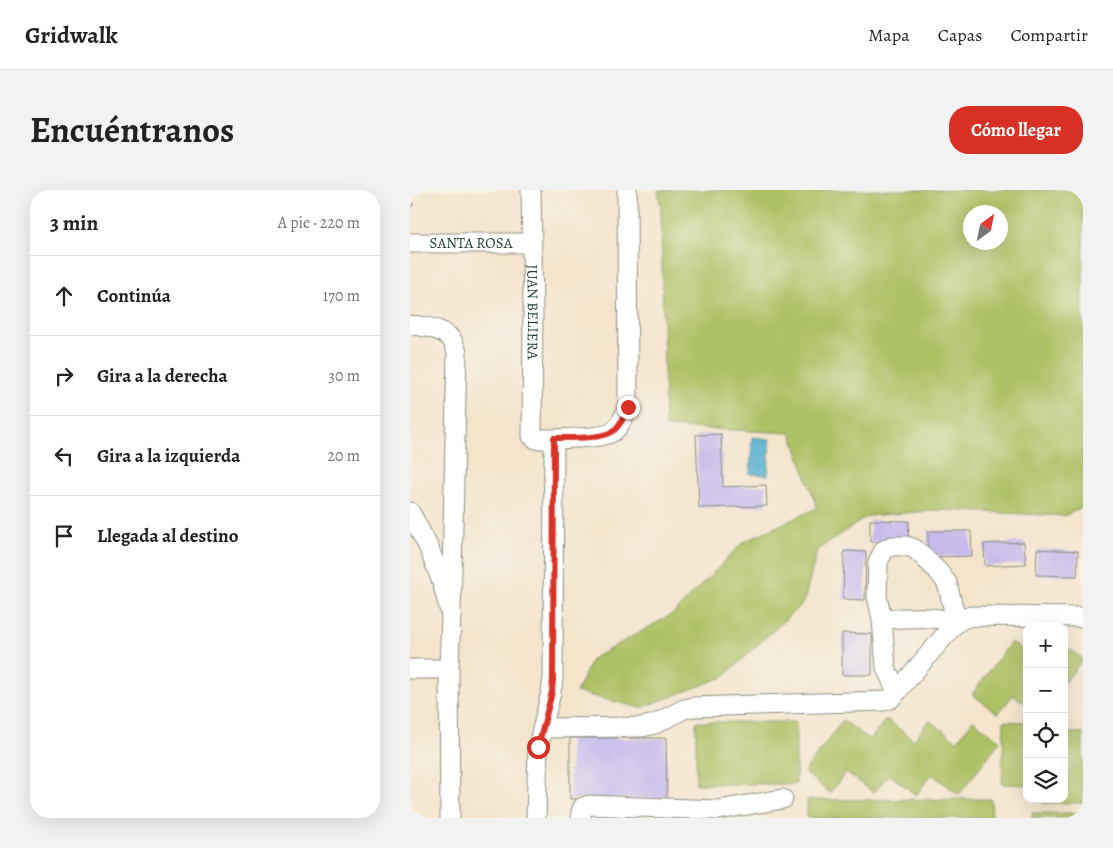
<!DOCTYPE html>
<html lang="es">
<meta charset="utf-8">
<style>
:root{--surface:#fff;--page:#f2f2f2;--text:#222;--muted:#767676;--line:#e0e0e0;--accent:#d93025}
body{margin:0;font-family:Alegreya,serif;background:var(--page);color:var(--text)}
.controls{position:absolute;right:15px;bottom:15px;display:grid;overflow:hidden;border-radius:10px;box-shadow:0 5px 20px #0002}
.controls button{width:45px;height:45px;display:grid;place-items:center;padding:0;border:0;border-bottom:1px solid var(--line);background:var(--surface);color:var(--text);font:25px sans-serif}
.compass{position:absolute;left:553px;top:15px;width:45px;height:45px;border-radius:50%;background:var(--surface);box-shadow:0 5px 20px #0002;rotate:33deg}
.stop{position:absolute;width:15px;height:15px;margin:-11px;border:4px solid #d93025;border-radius:50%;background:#fff}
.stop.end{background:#d93025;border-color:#fff;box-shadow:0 1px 5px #0008}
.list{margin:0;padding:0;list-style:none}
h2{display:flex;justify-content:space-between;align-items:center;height:65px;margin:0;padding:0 20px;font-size:21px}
h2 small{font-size:16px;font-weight:400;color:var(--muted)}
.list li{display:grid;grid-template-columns:32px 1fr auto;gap:15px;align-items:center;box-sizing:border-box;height:80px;padding:0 20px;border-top:1px solid var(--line)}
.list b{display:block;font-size:19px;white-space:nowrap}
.list em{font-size:16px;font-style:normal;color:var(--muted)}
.icon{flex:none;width:28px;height:28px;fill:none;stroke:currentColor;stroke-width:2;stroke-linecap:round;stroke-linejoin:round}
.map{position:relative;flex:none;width:673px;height:628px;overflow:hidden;border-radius:20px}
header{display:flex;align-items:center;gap:30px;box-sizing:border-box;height:70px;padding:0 25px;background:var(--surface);border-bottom:1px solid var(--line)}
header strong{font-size:24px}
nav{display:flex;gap:28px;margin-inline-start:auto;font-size:18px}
.intro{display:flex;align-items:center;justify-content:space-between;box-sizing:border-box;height:120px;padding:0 30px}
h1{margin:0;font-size:35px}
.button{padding:12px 22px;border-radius:20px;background:var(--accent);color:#fff;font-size:18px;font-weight:700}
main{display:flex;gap:30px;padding:0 30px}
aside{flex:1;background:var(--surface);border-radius:20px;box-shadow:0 5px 20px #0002}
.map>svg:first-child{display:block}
</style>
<header>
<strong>Gridwalk</strong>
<nav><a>Mapa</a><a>Capas</a><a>Compartir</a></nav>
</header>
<div class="intro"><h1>Encuéntranos</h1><a class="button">Cómo llegar</a></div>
<main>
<aside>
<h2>3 min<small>A pie · 220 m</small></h2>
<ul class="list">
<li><svg class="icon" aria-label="ahead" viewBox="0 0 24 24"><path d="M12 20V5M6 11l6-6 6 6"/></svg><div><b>Continúa</b></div><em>170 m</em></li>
<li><svg class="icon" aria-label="right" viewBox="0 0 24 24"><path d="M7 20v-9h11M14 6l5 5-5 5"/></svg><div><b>Gira a la derecha</b></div><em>30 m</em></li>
<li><svg class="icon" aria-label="left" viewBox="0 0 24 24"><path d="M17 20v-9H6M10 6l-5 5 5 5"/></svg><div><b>Gira a la izquierda</b></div><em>20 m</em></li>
<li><svg class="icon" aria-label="arrive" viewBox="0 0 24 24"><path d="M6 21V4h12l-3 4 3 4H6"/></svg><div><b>Llegada al destino</b></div></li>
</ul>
</aside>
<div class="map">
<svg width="673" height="628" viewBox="0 0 673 628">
<rect width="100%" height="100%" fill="#f7f3e8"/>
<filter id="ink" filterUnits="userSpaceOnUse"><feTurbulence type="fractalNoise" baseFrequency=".02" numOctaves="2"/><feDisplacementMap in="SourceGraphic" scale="10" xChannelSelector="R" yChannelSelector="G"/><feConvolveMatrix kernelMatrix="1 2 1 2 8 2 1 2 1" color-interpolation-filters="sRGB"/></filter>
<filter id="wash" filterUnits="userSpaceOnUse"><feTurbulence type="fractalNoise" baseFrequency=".0096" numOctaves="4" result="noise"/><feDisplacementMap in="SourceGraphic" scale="20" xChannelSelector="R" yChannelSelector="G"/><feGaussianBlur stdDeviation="1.12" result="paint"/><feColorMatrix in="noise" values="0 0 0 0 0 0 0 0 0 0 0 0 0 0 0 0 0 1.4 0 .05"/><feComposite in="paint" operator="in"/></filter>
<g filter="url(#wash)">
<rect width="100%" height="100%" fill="#f4e4cc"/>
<g fill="#adc064" stroke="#667e4c" fill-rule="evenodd">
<path d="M248,0H673V317L654,326L532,320L458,326L407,360L394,412L313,487L231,518L166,502L182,469L264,423L333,352L407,318L381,243L255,237L251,19ZM560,22H590V52H560Z"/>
<path d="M601,452L617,463V515L603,505L588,524L562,504Z"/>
<path d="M654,455L673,469L654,493Z"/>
<path d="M476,529L504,550L519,530L547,551L563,530L590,551L549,605L522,584L506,605L479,584L464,603L436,582L420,603L394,582L433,530L460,550Z"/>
<path d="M594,531L617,532V595L592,594Z"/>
<rect x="286" y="532" width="100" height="62"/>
<path d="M654,543H673V613H633V609H654Z"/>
<path d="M581,609L582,628H397V610Z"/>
<rect x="622" y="623" width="51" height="5"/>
</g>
<path fill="#52aed0" stroke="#387682" d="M342,247L360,249L358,285L340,284Z"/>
<g id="blocks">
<g fill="#c8bbec">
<path d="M0,1H1L3,16H0Z"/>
<path d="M311,244L313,297L356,295L357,316L289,318L286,245Z"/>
<path d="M460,330L499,331L498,353L460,352Z"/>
<path d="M518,341H561L562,366L518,367Z"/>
<path d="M614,352L616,374L575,376L574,354Z"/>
<path d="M627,359L668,361L667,386L626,385Z"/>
<path d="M434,361L456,362L455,410L433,409Z"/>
<path d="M432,443L462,444V485H432Z"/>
<path d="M160,548H256L257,608L160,609Z"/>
</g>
</g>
</g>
<g filter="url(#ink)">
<use href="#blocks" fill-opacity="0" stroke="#8a9080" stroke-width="1"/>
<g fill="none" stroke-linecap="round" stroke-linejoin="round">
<g stroke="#8a9080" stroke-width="21">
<g id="minor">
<path id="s1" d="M121,0L123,121L122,246L126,249H144L143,489L141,502L128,557L126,628"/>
<path id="s2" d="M0,53H121"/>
<path d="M0,135C14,136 33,138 42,150C44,153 45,158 47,162L41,425"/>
<path d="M144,249C158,248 194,249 204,241C211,235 214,226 218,217L217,0"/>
<path d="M0,322L18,356L32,392L41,425L39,479L40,628"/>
<path d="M472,429C497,428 523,425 547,433L537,393L528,381L505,359L496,356H482L474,360L468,372L467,406L472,429L476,478L487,502"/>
<path d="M0,479H39"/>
<path d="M133,538L232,537L245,534L274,519L284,517L473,511L480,509L484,505L543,436L550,430L561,426L673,427"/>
<path d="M171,628V622L173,617L179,615L308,620L373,609"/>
</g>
</g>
<use href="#minor" stroke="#fff" stroke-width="19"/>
</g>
</g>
<g fill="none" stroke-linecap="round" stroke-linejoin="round" filter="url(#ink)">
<path stroke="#d93025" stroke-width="6" d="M128,557L142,502L143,489L144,248C158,248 194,249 203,241C211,235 214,226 218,217"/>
</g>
<g text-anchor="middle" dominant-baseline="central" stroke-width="5" stroke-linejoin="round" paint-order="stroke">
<g font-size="15" fill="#1f3d34" stroke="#f7f3e8">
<text stroke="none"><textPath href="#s2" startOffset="61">SANTA ROSA</textPath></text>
<text stroke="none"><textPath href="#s1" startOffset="122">JUAN BELIERA</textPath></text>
</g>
</g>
</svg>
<div class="controls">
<button>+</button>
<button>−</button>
<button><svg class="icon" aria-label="locate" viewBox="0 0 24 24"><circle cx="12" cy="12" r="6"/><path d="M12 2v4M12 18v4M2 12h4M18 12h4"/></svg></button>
<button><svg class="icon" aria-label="layers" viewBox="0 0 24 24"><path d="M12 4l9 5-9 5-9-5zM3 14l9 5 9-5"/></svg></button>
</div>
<svg class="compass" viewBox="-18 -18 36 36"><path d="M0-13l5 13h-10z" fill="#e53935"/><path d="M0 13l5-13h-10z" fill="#767676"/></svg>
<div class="stop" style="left:128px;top:557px"></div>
<div class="stop end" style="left:218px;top:217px"></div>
</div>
</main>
